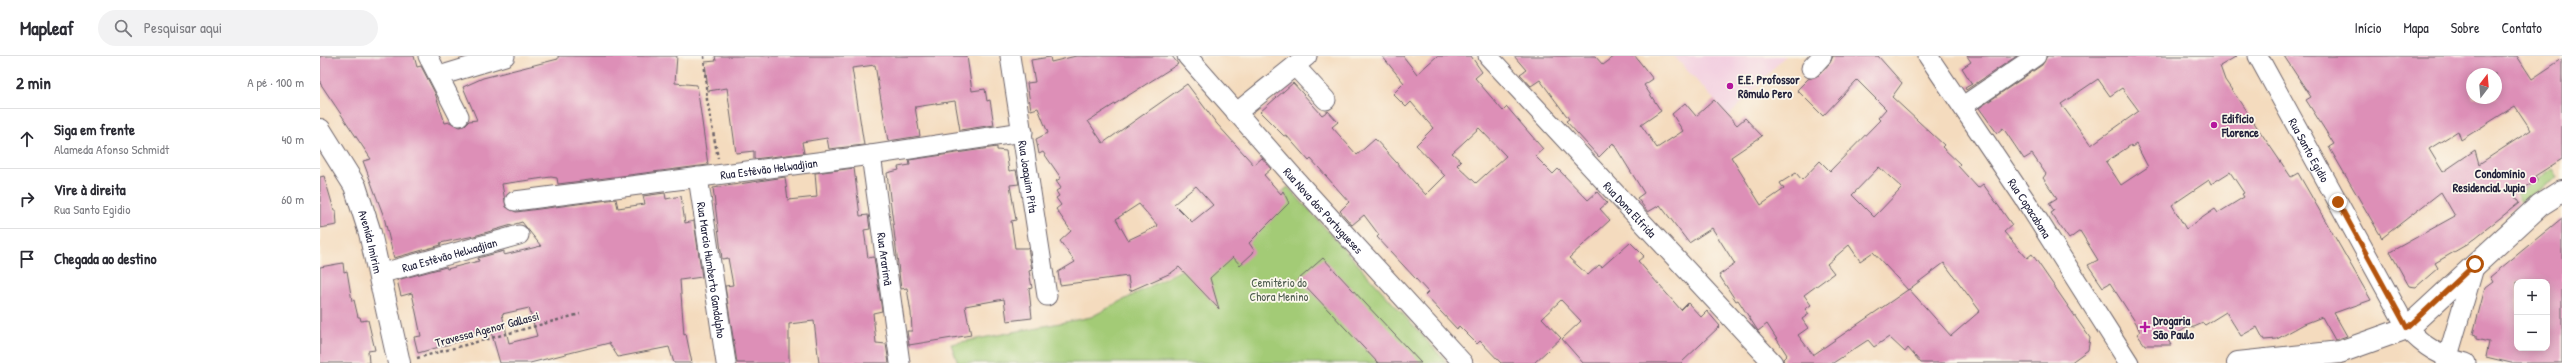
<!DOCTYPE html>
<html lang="pt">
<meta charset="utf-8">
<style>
:root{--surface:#fff;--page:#f2f2f3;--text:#2b2b33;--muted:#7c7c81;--line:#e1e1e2}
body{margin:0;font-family:"Patrick Hand",sans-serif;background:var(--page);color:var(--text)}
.controls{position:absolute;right:12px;bottom:12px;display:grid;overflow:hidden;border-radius:8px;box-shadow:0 2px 10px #0003}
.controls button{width:36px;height:36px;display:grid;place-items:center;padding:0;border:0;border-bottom:1px solid var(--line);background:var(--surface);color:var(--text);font:20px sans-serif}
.compass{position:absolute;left:2146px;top:12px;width:36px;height:36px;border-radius:50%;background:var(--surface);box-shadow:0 2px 10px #0003;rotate:16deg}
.stop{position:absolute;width:12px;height:12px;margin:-9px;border:3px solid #b45309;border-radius:50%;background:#fff}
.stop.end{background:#b45309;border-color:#fff;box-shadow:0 1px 4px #0008}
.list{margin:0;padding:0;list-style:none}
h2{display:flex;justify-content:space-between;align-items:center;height:52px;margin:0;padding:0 16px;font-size:17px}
h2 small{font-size:13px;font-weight:400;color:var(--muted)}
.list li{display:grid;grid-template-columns:26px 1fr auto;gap:12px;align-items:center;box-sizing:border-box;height:60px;padding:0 16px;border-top:1px solid var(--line)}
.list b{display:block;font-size:15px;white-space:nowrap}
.list p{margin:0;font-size:13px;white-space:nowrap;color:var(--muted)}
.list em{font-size:13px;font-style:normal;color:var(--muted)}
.icon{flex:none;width:22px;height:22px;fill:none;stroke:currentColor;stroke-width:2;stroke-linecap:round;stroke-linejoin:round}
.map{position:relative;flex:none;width:2242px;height:307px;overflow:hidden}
header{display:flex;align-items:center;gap:24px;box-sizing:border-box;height:56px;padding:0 20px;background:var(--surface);border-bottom:1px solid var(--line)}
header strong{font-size:19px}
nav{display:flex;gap:22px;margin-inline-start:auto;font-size:14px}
.search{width:280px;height:36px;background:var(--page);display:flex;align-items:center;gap:10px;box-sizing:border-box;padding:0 14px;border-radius:22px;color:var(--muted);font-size:15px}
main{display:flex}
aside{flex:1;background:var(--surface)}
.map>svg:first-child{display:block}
</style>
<header>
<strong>Mapleaf</strong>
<div class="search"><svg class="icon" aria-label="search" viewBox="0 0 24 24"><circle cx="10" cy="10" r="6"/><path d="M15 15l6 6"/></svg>Pesquisar aqui</div>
<nav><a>Início</a><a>Mapa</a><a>Sobre</a><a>Contato</a></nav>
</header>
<main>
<aside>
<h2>2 min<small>A pé · 100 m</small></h2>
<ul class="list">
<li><svg class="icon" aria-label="ahead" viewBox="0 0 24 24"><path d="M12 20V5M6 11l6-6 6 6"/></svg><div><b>Siga em frente</b><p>Alameda Afonso Schmidt</p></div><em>40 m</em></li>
<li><svg class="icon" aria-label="right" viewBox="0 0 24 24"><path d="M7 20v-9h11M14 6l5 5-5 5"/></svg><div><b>Vire à direita</b><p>Rua Santo Egidio</p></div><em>60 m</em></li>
<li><svg class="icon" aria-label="arrive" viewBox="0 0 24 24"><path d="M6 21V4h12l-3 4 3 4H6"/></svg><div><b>Chegada ao destino</b></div></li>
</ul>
</aside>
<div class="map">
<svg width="2242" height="307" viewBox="0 0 2242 307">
<rect width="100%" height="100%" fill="#fbf7ec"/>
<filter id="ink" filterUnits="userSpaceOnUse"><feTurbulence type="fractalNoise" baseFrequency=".025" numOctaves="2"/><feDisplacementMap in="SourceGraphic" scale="8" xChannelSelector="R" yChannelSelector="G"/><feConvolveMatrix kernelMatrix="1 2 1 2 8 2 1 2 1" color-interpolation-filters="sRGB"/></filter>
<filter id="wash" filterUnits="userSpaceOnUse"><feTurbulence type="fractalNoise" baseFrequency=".012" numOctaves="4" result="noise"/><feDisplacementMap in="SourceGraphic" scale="16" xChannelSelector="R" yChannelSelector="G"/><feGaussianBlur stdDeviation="0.9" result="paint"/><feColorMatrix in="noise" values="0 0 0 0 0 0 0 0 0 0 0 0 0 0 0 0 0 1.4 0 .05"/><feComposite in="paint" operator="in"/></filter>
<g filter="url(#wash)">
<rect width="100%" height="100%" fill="#f4dbbe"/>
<path fill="#f3cfe0" d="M1354,0H1465L1409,60Z"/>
<g fill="#a3cb76" stroke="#627658">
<path d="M2233,113L2238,121L2201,146L2196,138Z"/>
<path d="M968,131L1127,307H638L631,288L771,261L867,211Z"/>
</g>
<g id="blocks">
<g fill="#dd8fb7" fill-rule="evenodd">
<path d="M0,0H94L97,11L101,10L115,37L125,67L130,66L139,71L144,70L149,65L157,64L143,31L163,22L238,3V0H357L355,27L377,29L388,109L238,128L237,122L231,121L182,128L186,151L196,156L296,143L298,152L325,148L323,140L345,137L346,143L361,140L365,167L374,165L382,221L360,224L364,279L366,278L372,307H354L349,291L298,301L289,287L210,307H180L170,272L143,279L144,284L98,297L94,281L101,280L92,237L81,240L77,224L126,211L127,213L159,205L158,202L184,195V199L221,190L202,166L154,180L120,187L121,189L74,202L64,161L43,105L51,103L0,27ZM209,252L217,280L189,287L182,258Z"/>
<path d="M395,0H647L652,35L665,33L667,45L670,44L674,69L640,74L635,45L595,51L600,80L568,85L555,9L532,12L544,89L509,93L507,82L482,86L484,97L434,103V95L416,97L407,32L388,35L385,6L396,5Z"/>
<path d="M756,0H852L858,8L768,65L783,87L867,28L897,68L934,109L942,102L951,113L944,119L961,138L963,135L969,147L929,187L934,194L933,197L920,209L913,201L890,222L899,253L859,211L851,217L810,235L808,220L740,229L738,216L755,206L740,185L751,175L736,153L741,149L736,142L739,140L736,135L741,132L736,125L741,122L723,96L719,98L716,83L728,77L718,52L711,54L707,27L715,26L711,4L730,1L731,6ZM876,130L893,149L872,166L854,148ZM819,148L838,170L808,184L796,163Z"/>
<path d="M1062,0H1083L1097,18L1117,0H1151L1162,16L1155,22L1183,55L1187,51L1223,93L1215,100L1233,118L1238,113L1268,144L1277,136L1287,147L1280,153L1290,164L1249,202L1268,219L1279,209L1282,211L1310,186L1324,200L1318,205L1361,254L1368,247L1381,261L1387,255L1400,270L1361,307H1263L1242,283L1261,265L1241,244L1222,262L1241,282L1214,307H1181L1160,285L1157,288L1139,270L1137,273L1105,239L1108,236L1057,181L1059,179L1044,159L1032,169L1020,155L1029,146L991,103L989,105L966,79L964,80L940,56L973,27L1002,59L1008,55L1018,66L1012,71L1037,99L1055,83L1106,139L1125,120L1096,89L1113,72L1091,46L1086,51L1073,38L1084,27ZM1159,72L1186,100L1156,127L1137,109L1141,105L1132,97Z"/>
<path d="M1194,0H1275L1283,9L1295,0H1315L1333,23L1324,29L1341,55L1321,69L1337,92L1363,75L1352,58L1365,47L1376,60L1394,44L1417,69L1425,62L1442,80L1411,101L1441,149L1464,133L1460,127L1476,117L1482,124L1500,105L1510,115L1560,64L1558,62L1566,53L1537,24L1503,60L1477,34L1488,23L1499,19L1510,7L1513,0H1558L1582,27L1572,41L1624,89L1622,91L1640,108L1638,110L1658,132L1663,128L1692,169L1684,176L1707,202L1712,198L1770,282L1768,294L1750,307H1601L1588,292L1585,296L1569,281L1554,291L1548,284L1513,307H1464L1463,303L1467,299L1447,268L1438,275L1418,244L1416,245L1399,219L1415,208L1392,172L1369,187L1340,149L1328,156L1317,142L1324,137L1293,87L1279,101L1246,65L1249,63L1220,24L1211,30L1200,18L1206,14ZM1559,111L1582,132L1554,161L1532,139ZM1529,189L1540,205L1553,196L1588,234L1624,207L1660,255L1631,280L1589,233L1493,299L1478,279L1488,272L1482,263L1489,258L1485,253L1491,249L1484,239L1514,217L1507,208Z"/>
<path d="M1647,0H1697L1646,34L1645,32L1652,28L1642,12L1651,6Z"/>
<path d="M1727,0H1917L1900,10L1905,24L1971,121L1978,117L2051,244L2014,257L2027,280L2015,284L2002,261L1984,268L1957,283L1944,284L1937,271L1921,280L1906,256L1885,269L1883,267L1874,271L1869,270L1848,284L1851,289H1825L1817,278L1820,276L1816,267L1790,227L1783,231L1768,209L1778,204L1760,175L1749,183L1731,157L1734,155L1729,147L1737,142L1723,122L1726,118L1712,98L1704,103L1683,72L1677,77L1659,52L1722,9ZM1778,23L1790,40L1802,32L1819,55L1771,89L1741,48ZM1816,88L1828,111L1801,129L1786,106L1811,89L1812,91ZM1910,116L1924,137L1922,138L1924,141L1898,157L1895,153L1866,173L1852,149L1889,124L1891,128Z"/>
<path d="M1964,0H2197L2212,23L2242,3V103L2215,120L2217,124L2194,139L2199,147L2146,189L2115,207L2118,212L2096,231L2089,230L2070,196L2135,160L2121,136L2062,182L2009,91L2014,88L1986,44L1991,41ZM2152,18H2176V42H2152ZM2195,50L2211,74L2159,108L2155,94L2123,116L2109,93L2138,75L2141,84Z"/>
<path d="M677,91V94L686,95L689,115L696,114L699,128L690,129L696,164L691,165L695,192H708L712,214L709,215L712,232L709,233L712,262L687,265L684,243L645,250L651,279L589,289L587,275H592L591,257L587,232L581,233L567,117L579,114L578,111L590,109L589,104Z"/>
<path d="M534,112L540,160L548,159L550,173L544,174L548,202L554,201L562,255L553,257L556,287L566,288L569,307H499L494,265L469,268V307H417L405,230L413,229L408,202L402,203L393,132L465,121L468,144L497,141L495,117Z"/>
<path d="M4,120L14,154H16L17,169L0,172V121Z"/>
<path d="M2242,162V307H2191L2166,301L2169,286L2156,283V279L2153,278L2165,232L2173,226L2170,221ZM2197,226H2227V292H2197Z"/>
<path d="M1003,202L1101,307H1058L979,223Z"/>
<path d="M23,207L24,216L27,215L32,245L34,244L38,261H40L41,265L48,264L55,294L48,295L49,307H0V211Z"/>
</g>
</g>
</g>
<g filter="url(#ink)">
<use href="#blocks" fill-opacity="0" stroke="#6c6369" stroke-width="1"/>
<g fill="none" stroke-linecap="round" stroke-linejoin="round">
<g stroke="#6c6369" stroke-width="21">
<g id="minor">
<path d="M108,0L139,60"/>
<path id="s1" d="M690,0L727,240"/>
<path id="s2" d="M867,0L984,133L1143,307"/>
<path id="s3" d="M1168,0L1453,307"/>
<path id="s4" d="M1608,0L1706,145L1809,307"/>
<path id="s5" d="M1938,0L2087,272C2104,291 2121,301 2146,307"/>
<path d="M975,10L1006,44"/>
<path d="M1491,12L1502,0"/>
<path d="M119,20L185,0"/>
<path d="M1643,50L1716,0"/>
<path d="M916,57L987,0"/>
<path id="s6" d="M551,99L580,307"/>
<path id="s7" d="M378,121L406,307"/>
<path id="s8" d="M195,145L551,99L703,76"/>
<path id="s9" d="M59,218L199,179"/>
<path d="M2126,307L2155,208"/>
</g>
</g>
<g stroke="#6c6369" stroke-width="24">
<g id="major">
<path id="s10" d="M0,74L35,130L50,177L79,307"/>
<path d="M1918,307L2020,296L2087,272L2220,149L2242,135"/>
</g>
</g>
<g stroke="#6c6369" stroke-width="2.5" stroke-dasharray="3 3" stroke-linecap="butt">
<path d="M384,0L387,44L398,102"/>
<path d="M97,302L260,258"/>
</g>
<use href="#minor" stroke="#fff" stroke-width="19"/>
<use href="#major" stroke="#fff" stroke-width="22"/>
</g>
</g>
<g fill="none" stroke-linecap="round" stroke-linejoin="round" filter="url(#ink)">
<path stroke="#b45309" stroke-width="5" d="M2018,146L2087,272L2155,208"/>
</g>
<g fill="#b5179e" stroke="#fbf7ec" stroke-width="1.5">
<circle cx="1410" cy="30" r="4"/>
<circle cx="1894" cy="69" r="4"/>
<circle cx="2213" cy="124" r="4"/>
<path d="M1823 265h4v4h4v4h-4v4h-4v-4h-4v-4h4z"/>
</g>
<g text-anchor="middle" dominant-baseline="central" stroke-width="3.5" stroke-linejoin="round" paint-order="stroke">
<g font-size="12" font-weight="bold" fill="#22223b" stroke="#fbf7ec" text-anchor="start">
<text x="1418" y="23">E.E. Profossor<tspan x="1418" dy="14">Rômulo Pero</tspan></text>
<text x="1902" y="62">Edifício<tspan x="1902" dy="14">Florence</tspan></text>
<text x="2205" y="117" text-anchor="end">Condomínio<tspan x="2205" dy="14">Residencial Jupia</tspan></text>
<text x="1833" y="264">Drogaria<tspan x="1833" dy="14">São Paulo</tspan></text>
</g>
<g font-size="12" fill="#22223b" stroke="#fbf7ec">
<text stroke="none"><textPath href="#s5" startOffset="107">Rua Santo Egidio</textPath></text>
<text stroke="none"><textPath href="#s8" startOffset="256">Rua Estêvão Helwadjian</textPath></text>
<text stroke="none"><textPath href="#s1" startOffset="122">Rua Joaquim Pita</textPath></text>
<text stroke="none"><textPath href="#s4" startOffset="183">Rua Copacabana</textPath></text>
<text stroke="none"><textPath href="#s3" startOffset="209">Rua Dona Elfrida</textPath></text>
<text stroke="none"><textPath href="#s2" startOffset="206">Rua Nova dos Portugueses</textPath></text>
<text stroke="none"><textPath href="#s10" startOffset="124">Avenida Imirim</textPath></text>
<text stroke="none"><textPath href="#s9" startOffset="73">Rua Estêvão Helwadjian</textPath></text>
<text stroke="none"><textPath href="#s6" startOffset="105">Rua Ararimã</textPath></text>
<text stroke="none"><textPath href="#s7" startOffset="94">Rua Marcio Humberto Gandolpho</textPath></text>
<text transform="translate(167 273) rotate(-15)">Travessa Agenor Gallassi</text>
</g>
<g font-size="12" fill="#4f5d50" stroke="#fbf7ec">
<text x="959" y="226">Cemitério do<tspan x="959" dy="14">Chora Menino</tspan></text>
</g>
</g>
</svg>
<div class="controls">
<button>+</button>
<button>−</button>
</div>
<svg class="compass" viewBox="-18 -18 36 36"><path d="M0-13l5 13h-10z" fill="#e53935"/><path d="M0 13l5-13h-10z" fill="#7c7c81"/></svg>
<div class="stop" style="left:2155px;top:208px"></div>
<div class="stop end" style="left:2018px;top:146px"></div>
</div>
</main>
